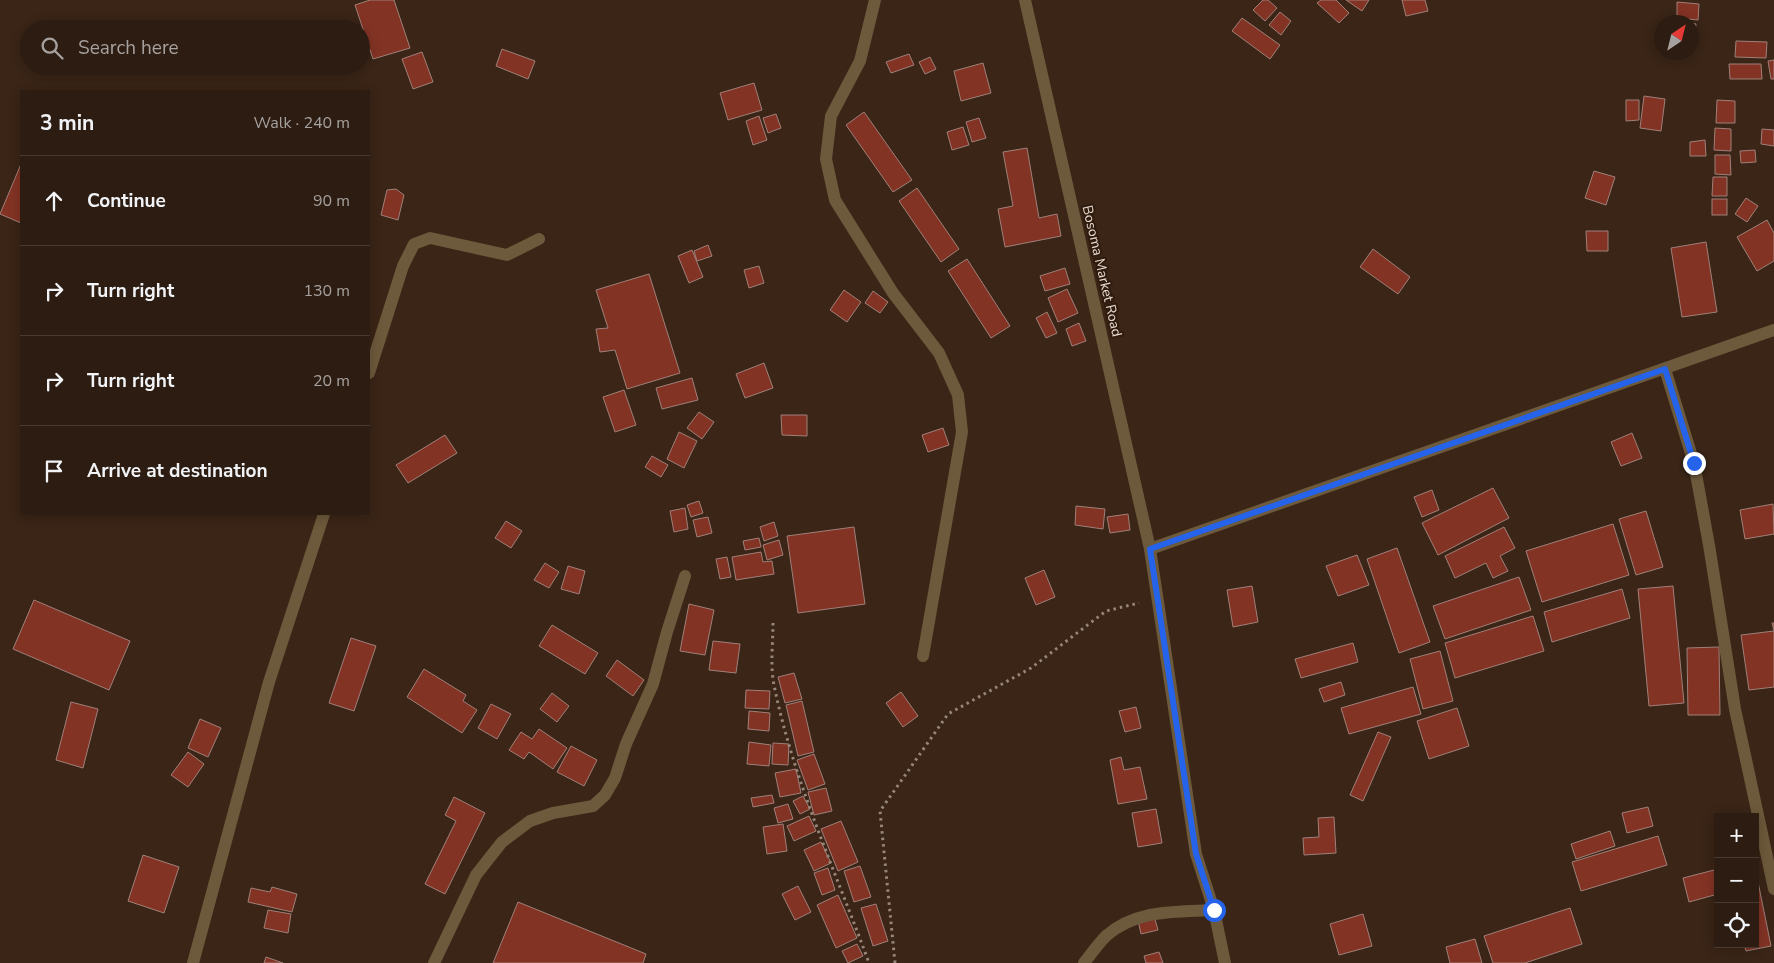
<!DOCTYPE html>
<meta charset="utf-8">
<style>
:root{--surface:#2c1c11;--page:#34251a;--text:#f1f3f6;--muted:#a6a19f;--line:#483a31}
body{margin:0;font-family:"Nunito Sans",sans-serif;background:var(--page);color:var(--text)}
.controls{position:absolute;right:15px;bottom:15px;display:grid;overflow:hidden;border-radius:0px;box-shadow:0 2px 12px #0003}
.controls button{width:45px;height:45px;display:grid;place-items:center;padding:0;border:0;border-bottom:1px solid var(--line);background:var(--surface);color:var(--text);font:25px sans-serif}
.compass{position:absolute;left:1654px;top:15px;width:45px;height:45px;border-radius:50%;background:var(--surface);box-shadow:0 2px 12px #0003;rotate:35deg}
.stop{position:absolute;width:15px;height:15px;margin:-11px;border:4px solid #2563eb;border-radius:50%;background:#fff}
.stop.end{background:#2563eb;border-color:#fff;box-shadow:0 1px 5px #0008}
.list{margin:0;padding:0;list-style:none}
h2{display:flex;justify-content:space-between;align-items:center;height:65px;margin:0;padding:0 20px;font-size:21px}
h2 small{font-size:16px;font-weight:400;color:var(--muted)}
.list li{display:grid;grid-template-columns:32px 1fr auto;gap:15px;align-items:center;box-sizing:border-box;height:90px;padding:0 20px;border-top:1px solid var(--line)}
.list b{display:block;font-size:19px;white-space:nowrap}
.list em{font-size:16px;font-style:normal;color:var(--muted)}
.icon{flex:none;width:28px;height:28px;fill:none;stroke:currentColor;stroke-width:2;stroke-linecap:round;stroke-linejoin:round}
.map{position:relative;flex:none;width:1774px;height:963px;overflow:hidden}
.search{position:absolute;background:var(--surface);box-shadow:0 2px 12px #0003;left:20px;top:20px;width:350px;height:55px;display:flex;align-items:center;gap:12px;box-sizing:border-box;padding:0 18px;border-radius:28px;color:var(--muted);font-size:19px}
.panel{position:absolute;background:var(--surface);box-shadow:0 2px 12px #0003;left:20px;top:90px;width:350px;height:425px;border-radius:0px}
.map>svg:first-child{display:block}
</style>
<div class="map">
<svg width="1774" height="963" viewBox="0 0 1774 963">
<rect width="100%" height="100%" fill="#3a2517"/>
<g fill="#833324" stroke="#9f8079">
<path d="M370,0H394L410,48L373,59L355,5Z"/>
<path d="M1263,0H1268L1277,8L1265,21L1253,10Z"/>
<path d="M1321,0H1336L1349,13L1339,23L1317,3Z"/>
<path d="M1346,0H1369L1362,11Z"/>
<path d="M1402,0H1425L1428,11L1406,16Z"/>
<path d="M1677,2L1699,4L1698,20L1677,18Z"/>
<path d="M1280,12L1291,21L1281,35L1269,25Z"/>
<path d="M1242,18L1280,45L1270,59L1232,31Z"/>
<path d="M1692,23L1696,24L1693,47H1692Z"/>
<path d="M1736,41L1767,42L1766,58L1735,57Z"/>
<path d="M502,49L535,61L528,79L496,66Z"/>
<path d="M422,52L433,82L413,89L402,59Z"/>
<path d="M909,54L914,65L891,73L886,62Z"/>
<path d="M930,57L936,69L925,74L919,62Z"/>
<path d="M1774,60V79H1771L1768,61Z"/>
<path d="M983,63L991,93L961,101L954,71Z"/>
<path d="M1729,64H1761L1762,79H1730Z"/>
<path d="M754,83L762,110L728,120L720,93Z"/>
<path d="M1644,96L1665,99L1661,131L1640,128Z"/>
<path d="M1626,100H1639V120L1626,121Z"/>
<path d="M1717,100L1735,101V123H1716Z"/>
<path d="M864,112L912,180L893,192L846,125Z"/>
<path d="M776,114L781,128L768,133L763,118Z"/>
<path d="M759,116L767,140L753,145L746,121Z"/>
<path d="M979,118L986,138L972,142L966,122Z"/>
<path d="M963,127L969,145L952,150L947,132Z"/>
<path d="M1715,128L1731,129V151L1714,150Z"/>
<path d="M1762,129L1774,130V146L1761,144Z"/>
<path d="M1705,140L1706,156H1690V142Z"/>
<path d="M1027,148L1039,218L1057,214L1061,236L1005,247L998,209L1013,206L1003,152Z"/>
<path d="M1755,150L1756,162L1741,163L1740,151Z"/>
<path d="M1715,155H1730L1731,175L1715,174Z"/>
<path d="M21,164V223L0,214Z"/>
<path d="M1594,171L1615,177L1606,205L1585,198Z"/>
<path d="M1713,177H1727V196H1712Z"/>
<path d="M917,188L959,249L941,262L899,201Z"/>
<path d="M396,189L404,195L398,220L381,215L387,190Z"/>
<path d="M1746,198L1758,206L1747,222L1735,214Z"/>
<rect x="1712" y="199" width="15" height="16"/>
<path d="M1767,220L1774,233V261L1757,271L1737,237Z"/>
<path d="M1586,231H1608V251H1587Z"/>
<path d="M1706,242L1717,312L1682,317L1671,248Z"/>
<path d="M708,245L712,256L697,261L694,251Z"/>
<path d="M1373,249L1410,277L1398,294L1360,267Z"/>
<path d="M692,250L703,277L689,283L678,256Z"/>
<path d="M967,259L1010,326L991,338L948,271Z"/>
<path d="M759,266L764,283L749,288L744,270Z"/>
<path d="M1065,268L1070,284L1045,291L1040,276Z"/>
<path d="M649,274L680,373L627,389L615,350L600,352L596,329L608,328L596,290Z"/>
<path d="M1067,289L1078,313L1058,322L1048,298Z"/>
<path d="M844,290L861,302L847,322L830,310Z"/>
<path d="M873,291L888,302L880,313L865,303Z"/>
<path d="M1047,312L1057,333L1046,338L1036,318Z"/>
<path d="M1079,323L1086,341L1072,346L1066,329Z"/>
<path d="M764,363L773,388L745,398L736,374Z"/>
<path d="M692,378L698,400L662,409L656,388Z"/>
<path d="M624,390L636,425L615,432L603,397Z"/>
<path d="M699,412L714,422L702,439L687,428Z"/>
<path d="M781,415H807V436L782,435Z"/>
<path d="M943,428L949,445L928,452L922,435Z"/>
<path d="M679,432L697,441L684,468L667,459Z"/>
<path d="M1632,433L1642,458L1621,466L1611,442Z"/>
<path d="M445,435L457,453L408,483L396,465Z"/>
<path d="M652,456L668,465L661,477L645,467Z"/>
<path d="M1493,488L1509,518L1438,555L1422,523Z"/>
<path d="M1432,490L1439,510L1422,517L1414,497Z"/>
<path d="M699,501L703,513L691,517L687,505Z"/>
<path d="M1773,504L1774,534L1745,539L1740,510Z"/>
<path d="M1076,506L1105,509L1103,529L1075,525Z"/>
<path d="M685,508L688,529L674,532L670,511Z"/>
<path d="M1646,511L1663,567L1636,575L1619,519Z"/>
<path d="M1128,514L1130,530L1110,533L1107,517Z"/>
<path d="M708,517L712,533L697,537L693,520Z"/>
<path d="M506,521L522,531L511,548L495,538Z"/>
<path d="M774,522L778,536L764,541L760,527Z"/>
<path d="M1613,524L1629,575L1542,602L1526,551Z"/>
<path d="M854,527L865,604L798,613L787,536Z"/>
<path d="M1504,527L1515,548L1500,556L1508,571L1493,578L1486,563L1455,578L1445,556Z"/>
<path d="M759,538L761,547L745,550L743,541Z"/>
<path d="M779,540L783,555L767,560L763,545Z"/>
<path d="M1397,548L1430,642L1399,653L1367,559Z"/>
<path d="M761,552L763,562L772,561L774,574L736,580L732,557Z"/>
<path d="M1357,555L1369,585L1338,596L1326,566Z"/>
<path d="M727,557L731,577L720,579L716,559Z"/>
<path d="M545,563L559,572L549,588L534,580Z"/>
<path d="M568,566L585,571L579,594L561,589Z"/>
<path d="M1044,570L1055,597L1036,605L1025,578Z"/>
<path d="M1519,577L1531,610L1445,639L1433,606Z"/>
<path d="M1252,586L1258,622L1233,627L1227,590Z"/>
<path d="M1673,586L1684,703L1649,706L1638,589Z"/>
<path d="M1622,589L1630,618L1552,642L1544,612Z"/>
<path d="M34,600L130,641L109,690L13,649Z"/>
<path d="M689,604L714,610L705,655L680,651Z"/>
<path d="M1533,616L1544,651L1455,678L1445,643Z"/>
<path d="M1772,623H1774V687L1749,690L1741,635L1774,631Z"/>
<path d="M552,625L598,653L585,674L539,646Z"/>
<path d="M351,638L376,646L354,711L329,703Z"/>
<path d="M713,641L740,644L736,673L709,670Z"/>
<path d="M1353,643L1358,662L1301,678L1295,659Z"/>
<path d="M1719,647L1720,715H1688L1687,648Z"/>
<path d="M1440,651L1453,701L1423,709L1410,659Z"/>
<path d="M617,660L644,680L633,696L606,676Z"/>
<path d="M424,669L466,695L463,701L477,710L462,733L407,697Z"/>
<path d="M794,673L802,699L785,703L778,677Z"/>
<path d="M1341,682L1345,695L1324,702L1319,689Z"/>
<path d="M1413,687L1421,714L1349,734L1341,708Z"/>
<path d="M746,690L770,691L769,709L745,708Z"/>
<path d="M901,692L918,716L903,727L886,703Z"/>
<path d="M552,693L569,706L557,722L540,709Z"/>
<path d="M802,701L814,752L798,756L786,705Z"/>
<path d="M71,702L98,709L83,768L56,760Z"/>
<path d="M491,704L511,714L497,739L478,728Z"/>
<path d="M1136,707L1141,728L1125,732L1119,711Z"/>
<path d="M1457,708L1469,746L1429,759L1417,721Z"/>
<path d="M749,711L770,713L769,731L748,729Z"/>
<path d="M200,719L221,728L208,757L188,748Z"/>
<path d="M539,729L567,748L553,769L529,752L524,759L509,750L521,732L532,739Z"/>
<path d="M1378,732L1391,737L1363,801L1350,795Z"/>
<path d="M749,742L771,745L769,766L747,764Z"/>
<path d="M773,743L789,744L788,765L772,764Z"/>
<path d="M571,746L597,760L584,786L557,772Z"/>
<path d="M188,752L204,764L188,787L171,775Z"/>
<path d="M814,754L825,784L808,790L797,760Z"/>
<path d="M1121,757L1124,770L1140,767L1147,799L1118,804L1110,760Z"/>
<path d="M796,769L801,793L780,797L775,773Z"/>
<path d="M826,788L832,811L814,815L808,792Z"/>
<path d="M772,795L774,803L753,807L751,798Z"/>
<path d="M803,796L810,809L800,814L793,801Z"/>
<path d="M454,797L485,813L445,894L425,884L456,821L445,815Z"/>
<path d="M788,804L793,819L778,823L774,808Z"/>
<path d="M1648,807L1653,826L1627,833L1622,813Z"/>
<path d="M1156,809L1162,843L1138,847L1132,813Z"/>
<path d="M809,816L816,831L794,841L787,826Z"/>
<path d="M1334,817L1336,853L1304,855L1303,838L1319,837L1318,818Z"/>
<path d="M841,821L858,862L838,871L821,829Z"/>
<path d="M783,824L787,851L767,854L763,827Z"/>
<path d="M1610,831L1615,846L1576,859L1571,844Z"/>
<path d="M1658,836L1667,865L1581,891L1572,862Z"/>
<path d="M821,842L831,863L814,871L804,850Z"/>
<path d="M143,855L179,867L164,913L128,901Z"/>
<path d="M860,866L871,897L854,902L844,871Z"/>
<path d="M1755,867L1771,946L1746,951L1744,944H1755Z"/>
<path d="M828,868L835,890L822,895L814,873Z"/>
<path d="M1718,869V894L1689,902L1683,878Z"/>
<path d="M798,886L811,912L795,920L782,894Z"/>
<path d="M272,887L297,894L292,912L248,902L251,888L270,892Z"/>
<path d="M838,895L857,938L836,948L817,905Z"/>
<path d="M518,902L646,954L643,963H493Z"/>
<path d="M876,904L888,941L873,946L861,908Z"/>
<path d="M1570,908L1582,944L1525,963H1493L1484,936Z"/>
<path d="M268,910L291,914L288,933L264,928Z"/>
<path d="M1363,914L1372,946L1339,955L1330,924Z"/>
<path d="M1154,916L1158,930L1141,934L1138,920Z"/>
<path d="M1475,939L1482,963H1450L1446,947Z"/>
<path d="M857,944L863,956L848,963L842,951Z"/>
<path d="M1159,952L1163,963H1146L1144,956Z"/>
<path d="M266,957L283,963H264Z"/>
</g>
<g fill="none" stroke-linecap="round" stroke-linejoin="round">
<g stroke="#97867b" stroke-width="3" stroke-dasharray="2.5 4" stroke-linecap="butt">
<path d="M773,623C773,643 770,666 774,685C793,780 836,872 869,963"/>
<path d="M895,963L880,811L948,714L1031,668L1106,611L1139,603"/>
</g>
<g stroke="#6d593b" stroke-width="12">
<path d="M875,0L860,61L831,116L826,159L835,200L893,293L939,353L958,395L962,432L923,656"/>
<path d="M1025,0L1150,549L1196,854L1214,910L1225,963"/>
<path d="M1665,369L1694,463L1709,545L1735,709L1774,889"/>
<path d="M369,373L403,266L414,244L430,238L507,255L539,239"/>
<path d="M1150,549L1774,330"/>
<path d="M193,963L269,682L324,514"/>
<path d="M434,963L476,875L502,842L530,821L553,813L593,806L605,795L615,778L626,744L653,684L667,632L685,576"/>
<path d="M1084,963C1091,954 1098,944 1106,936C1136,909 1176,912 1214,910"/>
</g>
</g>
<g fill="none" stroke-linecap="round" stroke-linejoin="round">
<path stroke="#2563eb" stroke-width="6" d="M1214,910L1196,854L1150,549L1665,369L1694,463"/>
</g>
<g text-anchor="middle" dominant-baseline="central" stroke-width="4.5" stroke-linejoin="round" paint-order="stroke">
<g font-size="14" fill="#e6d8cf" stroke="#301c0e">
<text transform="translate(1102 271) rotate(77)">Bosoma Market Road</text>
</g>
</g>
</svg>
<div class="controls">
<button>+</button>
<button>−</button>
<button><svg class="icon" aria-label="locate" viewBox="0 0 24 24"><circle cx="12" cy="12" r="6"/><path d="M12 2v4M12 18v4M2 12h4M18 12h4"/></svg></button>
</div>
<svg class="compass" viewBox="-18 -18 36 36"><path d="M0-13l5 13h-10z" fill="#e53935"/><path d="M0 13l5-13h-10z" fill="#a6a19f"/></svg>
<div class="stop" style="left:1214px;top:910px"></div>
<div class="stop end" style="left:1694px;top:463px"></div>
<div class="search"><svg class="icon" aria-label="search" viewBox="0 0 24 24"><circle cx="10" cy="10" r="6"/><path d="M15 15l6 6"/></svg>Search here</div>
<section class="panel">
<h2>3 min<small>Walk · 240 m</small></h2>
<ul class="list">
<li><svg class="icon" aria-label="ahead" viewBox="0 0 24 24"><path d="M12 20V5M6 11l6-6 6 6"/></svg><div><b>Continue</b></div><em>90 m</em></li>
<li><svg class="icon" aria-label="right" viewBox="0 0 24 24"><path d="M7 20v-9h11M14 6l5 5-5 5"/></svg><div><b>Turn right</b></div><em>130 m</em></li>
<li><svg class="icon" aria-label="right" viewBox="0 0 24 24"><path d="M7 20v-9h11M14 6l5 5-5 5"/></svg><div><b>Turn right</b></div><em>20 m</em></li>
<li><svg class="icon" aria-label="arrive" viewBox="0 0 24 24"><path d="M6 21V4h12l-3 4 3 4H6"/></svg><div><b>Arrive at destination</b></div></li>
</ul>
</section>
</div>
